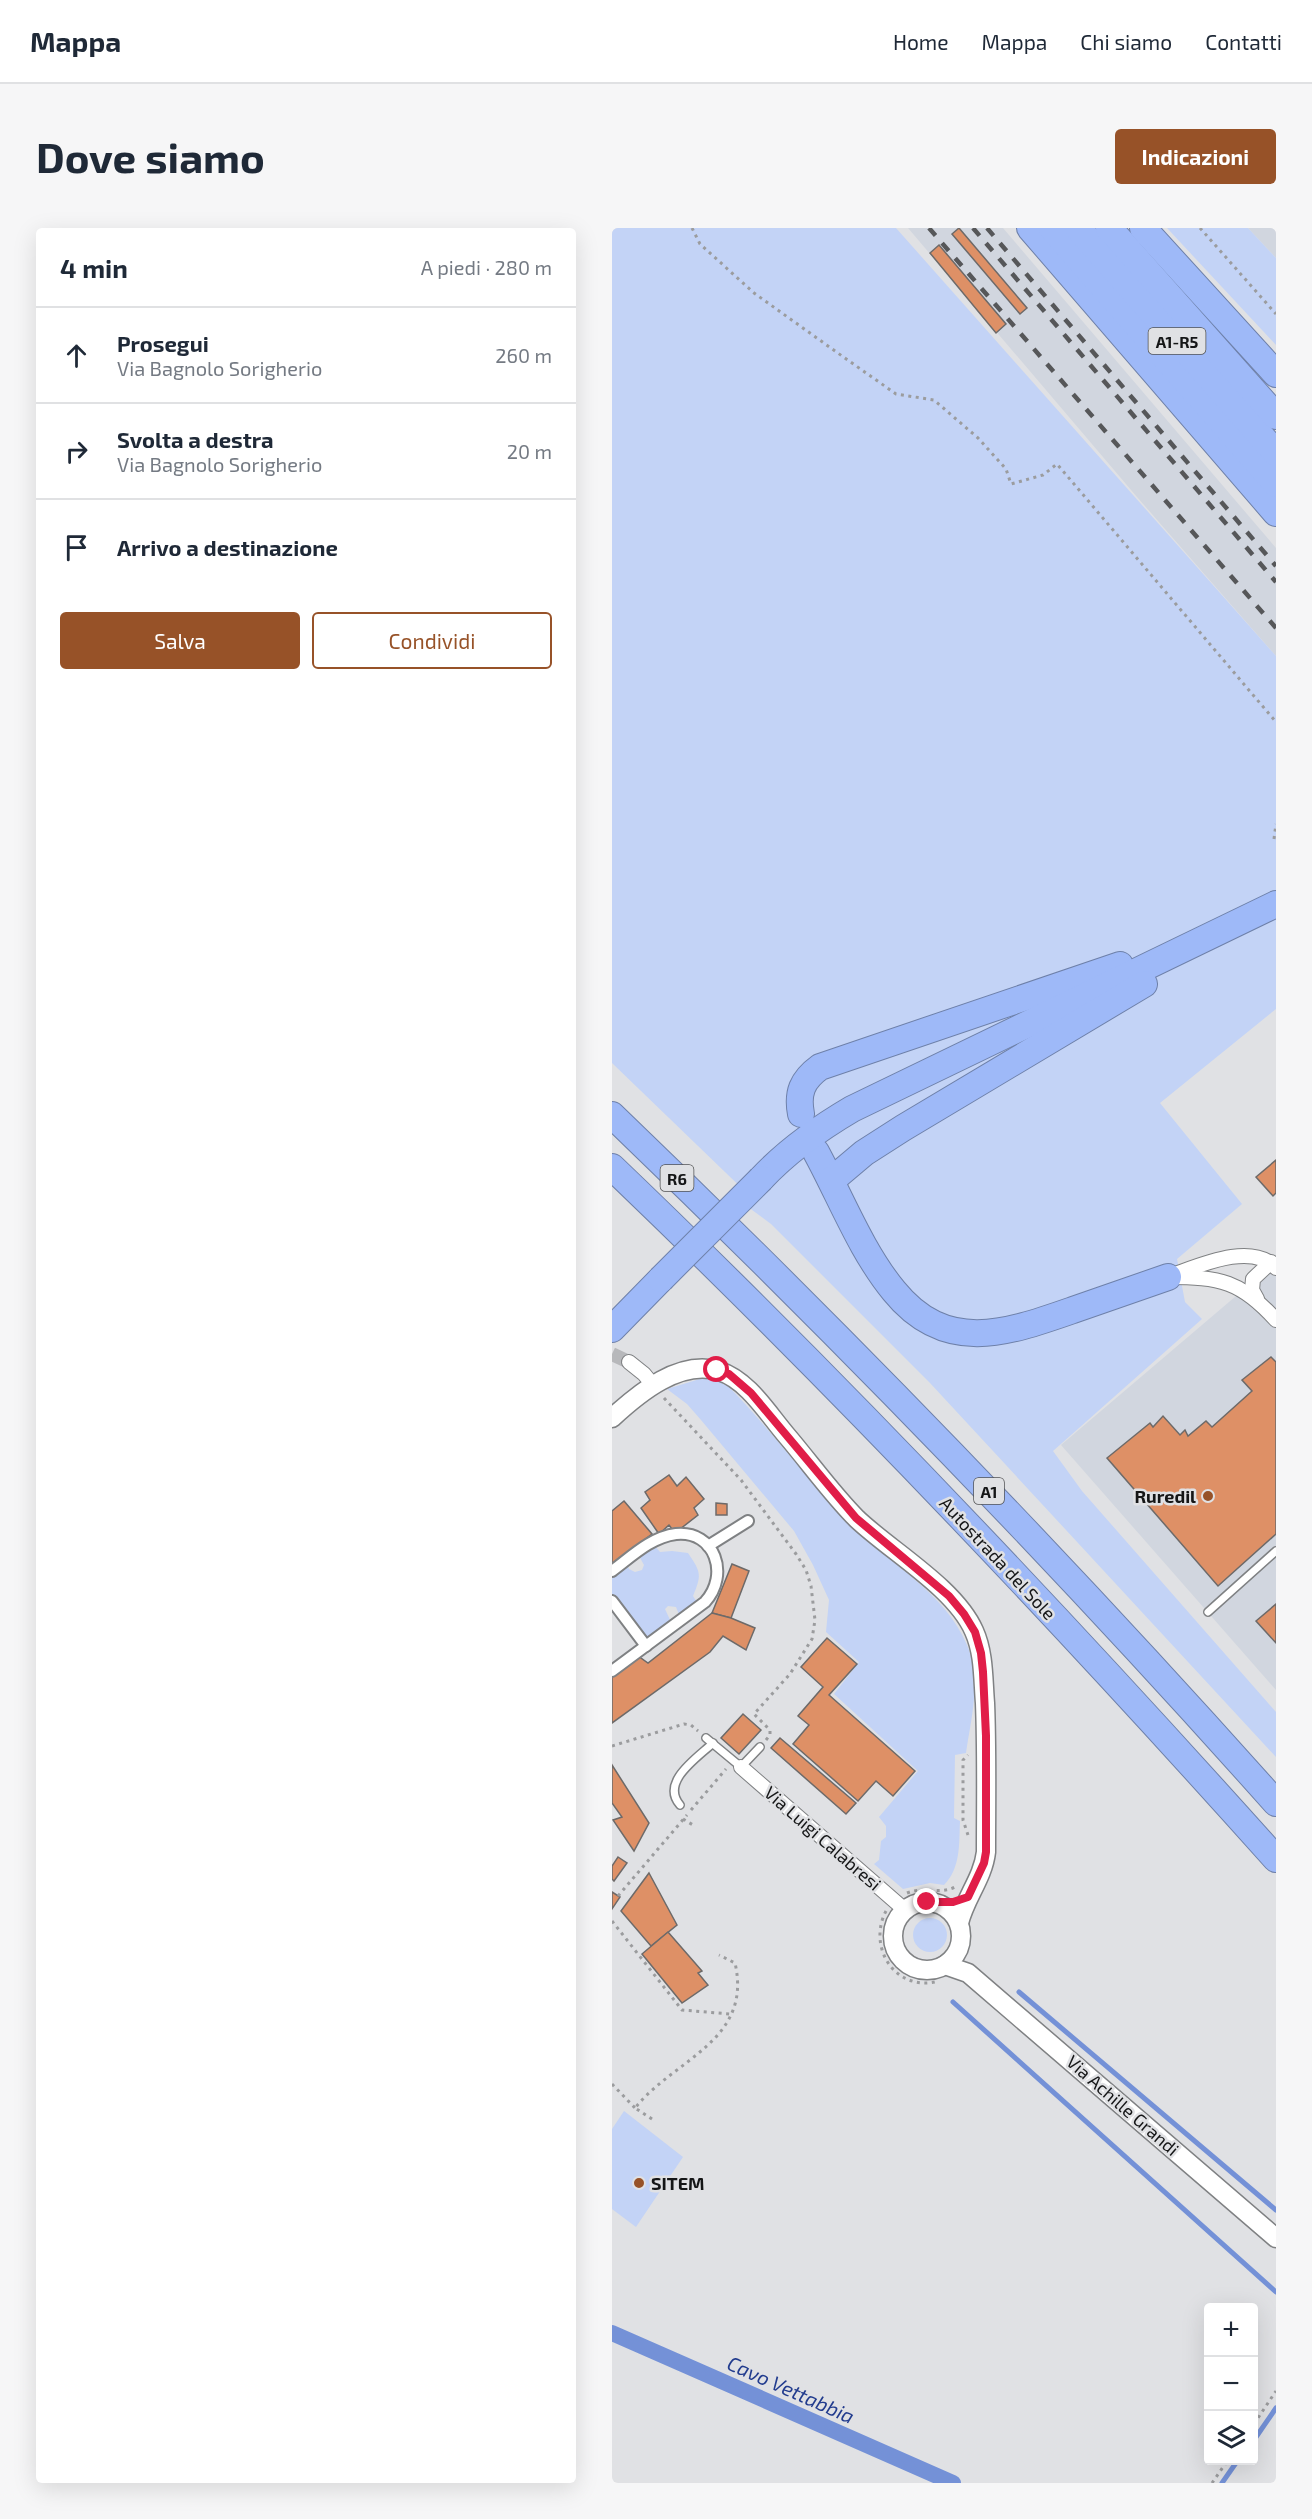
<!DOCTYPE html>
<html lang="it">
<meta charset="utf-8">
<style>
:root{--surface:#fff;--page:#f6f6f7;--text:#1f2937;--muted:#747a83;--line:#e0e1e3;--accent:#975228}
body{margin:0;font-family:"Exo 2",sans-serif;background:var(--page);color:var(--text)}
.controls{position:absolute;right:18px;bottom:18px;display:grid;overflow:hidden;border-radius:6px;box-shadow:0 6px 24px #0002}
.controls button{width:54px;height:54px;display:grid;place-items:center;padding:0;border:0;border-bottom:2px solid var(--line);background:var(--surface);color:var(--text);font:30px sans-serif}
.stop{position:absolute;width:18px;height:18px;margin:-14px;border:4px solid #e11d48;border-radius:50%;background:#fff}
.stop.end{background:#e11d48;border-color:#fff;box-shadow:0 2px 6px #0008}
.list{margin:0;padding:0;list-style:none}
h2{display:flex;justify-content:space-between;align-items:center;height:78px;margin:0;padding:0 24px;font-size:26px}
h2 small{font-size:20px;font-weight:400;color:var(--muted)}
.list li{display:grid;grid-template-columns:39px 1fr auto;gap:18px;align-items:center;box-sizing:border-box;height:96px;padding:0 24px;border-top:2px solid var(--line)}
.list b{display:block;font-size:22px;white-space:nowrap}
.list p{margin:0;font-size:20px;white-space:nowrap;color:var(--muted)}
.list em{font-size:20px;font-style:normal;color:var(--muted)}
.actions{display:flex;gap:12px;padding:18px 24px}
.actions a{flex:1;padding:14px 0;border:2px solid var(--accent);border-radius:6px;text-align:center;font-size:21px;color:var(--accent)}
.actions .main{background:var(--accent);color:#fff}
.icon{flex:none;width:33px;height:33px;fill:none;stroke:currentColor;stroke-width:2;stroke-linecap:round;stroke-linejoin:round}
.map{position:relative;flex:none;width:664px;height:2255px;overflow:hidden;border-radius:6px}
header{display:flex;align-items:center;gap:36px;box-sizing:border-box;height:84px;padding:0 30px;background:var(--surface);border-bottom:2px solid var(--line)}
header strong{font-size:28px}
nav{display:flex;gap:33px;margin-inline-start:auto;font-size:21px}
.intro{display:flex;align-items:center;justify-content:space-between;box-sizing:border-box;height:144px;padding:0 36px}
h1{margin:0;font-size:42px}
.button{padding:15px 27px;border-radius:6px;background:var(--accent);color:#fff;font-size:21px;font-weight:700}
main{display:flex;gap:36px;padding:0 36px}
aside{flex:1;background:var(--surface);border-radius:6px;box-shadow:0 6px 24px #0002}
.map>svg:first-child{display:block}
</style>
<header>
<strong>Mappa</strong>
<nav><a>Home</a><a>Mappa</a><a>Chi siamo</a><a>Contatti</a></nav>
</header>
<div class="intro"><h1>Dove siamo</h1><a class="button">Indicazioni</a></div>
<main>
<aside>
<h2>4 min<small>A piedi · 280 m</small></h2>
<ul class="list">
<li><svg class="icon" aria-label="ahead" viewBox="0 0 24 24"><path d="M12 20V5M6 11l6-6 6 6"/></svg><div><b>Prosegui</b><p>Via Bagnolo Sorigherio</p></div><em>260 m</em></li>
<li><svg class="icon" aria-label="right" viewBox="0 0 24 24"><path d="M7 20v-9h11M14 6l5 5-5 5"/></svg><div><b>Svolta a destra</b><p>Via Bagnolo Sorigherio</p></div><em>20 m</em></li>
<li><svg class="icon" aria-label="arrive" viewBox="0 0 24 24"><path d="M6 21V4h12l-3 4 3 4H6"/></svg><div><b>Arrivo a destinazione</b></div></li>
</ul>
<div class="actions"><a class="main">Salva</a><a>Condividi</a></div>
</aside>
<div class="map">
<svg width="664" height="2255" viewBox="0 0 664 2255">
<rect width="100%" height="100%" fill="#e0e1e4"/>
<g fill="#d1d6df">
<path d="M296,0H391L664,320V428L525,269Z"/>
<path d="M636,0H664V30Z"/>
<path d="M664,1034V1462L449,1217Z"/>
</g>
<g fill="#c3d3f6">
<path d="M0,0H284L664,428V781L548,875L630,976L565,1031L573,1074L590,1091L441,1223L470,1263L664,1484V1529L318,1155L159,996L136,979L142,972L0,835Z"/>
<path d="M555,0H636L664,30V117Z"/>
<path d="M91,1150L104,1152L117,1159C160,1203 196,1252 239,1296C277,1336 333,1364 355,1417C370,1452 359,1490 354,1525L343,1527L342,1590L348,1593C347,1615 349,1640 332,1657L318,1655L291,1661L262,1636L267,1632L269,1613L274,1609V1598L267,1589L306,1543L222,1466L247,1434L214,1404L217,1372L201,1337L182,1303L89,1192L75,1176L55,1161Z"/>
<path d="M43,1318L48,1324L60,1323L76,1325C89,1344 90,1347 81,1368L86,1376L68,1389L64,1379L56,1378L53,1381L59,1394L33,1414L0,1369V1347L15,1336L17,1341L23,1344L30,1342L32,1337L27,1328Z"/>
<circle cx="318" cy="1707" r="17"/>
<path d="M12,1883L71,1929L24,1999L0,1981V1901Z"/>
</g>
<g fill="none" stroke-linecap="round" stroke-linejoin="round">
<g stroke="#7491d7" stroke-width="5">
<path d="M407,1764L664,1982"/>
<path d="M341,1774L664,2064"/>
<path d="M642,2212L664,2180"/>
<path d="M610,2255L626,2232"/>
</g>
<path stroke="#7491d7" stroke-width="16" d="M0,2105L341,2255"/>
</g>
<g fill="#de9066" stroke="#6d6a69" stroke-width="1.5">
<path d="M347,0L415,80L408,86L340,6Z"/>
<path d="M327,17L394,96L384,105L318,25Z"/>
<path d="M664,932V965L661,968L644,949Z"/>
<path d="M659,1129L664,1134V1306L606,1358L495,1230L538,1195L541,1199L551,1188L568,1207L573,1202L576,1208L594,1193L600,1199L640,1163L630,1152Z"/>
<path d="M57,1247L65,1258L74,1249L92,1271L82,1280L86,1287L63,1305L57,1297L47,1306L29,1280L38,1272L33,1264Z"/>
<path d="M12,1273L40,1306L0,1336V1283Z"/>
<path d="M104,1275L115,1276V1287H104Z"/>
<path d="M120,1336L137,1343L119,1390L100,1385Z"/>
<path d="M664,1376V1415L644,1393Z"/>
<path d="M100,1385L119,1390L143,1400L134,1422L111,1408L98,1424L0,1495V1448L26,1428L36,1435Z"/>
<path d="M215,1410L245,1436L217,1467L303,1543L281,1568L264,1553L246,1573L181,1516L197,1497L186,1488L211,1459L189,1439Z"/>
<path d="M131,1486L149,1502L127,1526L109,1510Z"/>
<path d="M168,1510L244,1575L234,1586L159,1520Z"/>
<path d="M0,1537L37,1595L22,1623L1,1592L10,1589L0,1575Z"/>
<path d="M6,1629L15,1635L2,1653L0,1651V1638Z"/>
<path d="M37,1645L65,1697L39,1718L9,1683Z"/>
<path d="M0,1664L8,1669L0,1681Z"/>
<path d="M56,1704L90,1743L86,1745L96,1757L70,1775L30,1726Z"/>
</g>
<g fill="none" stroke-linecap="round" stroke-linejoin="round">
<path stroke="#b7b8bb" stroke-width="14" stroke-dasharray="14 7" stroke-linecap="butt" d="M0,1126L17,1134"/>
<g stroke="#7f8183" stroke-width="10">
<g id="service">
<path d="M596,1384L664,1323"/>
<path d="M94,1510L129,1539L148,1519"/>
<path d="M68,1577C48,1554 85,1530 101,1515"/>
</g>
</g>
<g stroke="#7f8183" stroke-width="14">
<g id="pedestrian">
<path d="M96,1318L136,1293"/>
<path d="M0,1343C19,1329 39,1309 64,1306C103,1302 118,1347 93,1374L0,1443"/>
<path d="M0,1373L34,1418"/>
</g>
</g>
<g stroke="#7f8183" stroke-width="16">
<g id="minor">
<path d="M566,1045C593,1035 641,1015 664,1040"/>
<path d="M556,1049C608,1049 629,1053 664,1092"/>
<path d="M645,1071L640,1062L641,1051L659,1034"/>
<path d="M17,1134L32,1146L41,1157"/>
<path d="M129,1539L293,1682"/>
</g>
</g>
<g stroke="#7f8183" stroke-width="21">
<g id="tertiary">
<path d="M0,1190C27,1165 68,1131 107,1143C136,1152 156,1186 175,1208C198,1235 220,1266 245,1291C280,1324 343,1360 362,1403C372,1425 371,1451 373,1475C375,1524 374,1574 374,1624C371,1650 353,1670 347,1695"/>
<circle cx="315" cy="1708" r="34"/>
<path d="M333,1737L356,1745L664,2010"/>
</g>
</g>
<g stroke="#6e80a9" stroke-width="28">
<g id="motorway">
<path d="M418,0L664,285"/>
<path d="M440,0L664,256"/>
<path d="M466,0L664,225"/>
<path d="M497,0L664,188"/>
<path d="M531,0L664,146"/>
<path d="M189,886C185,865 190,852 208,839L508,737"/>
<path d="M0,887C230,1108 452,1337 664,1575"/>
<path d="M204,924C229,970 249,1023 282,1063C334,1127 395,1105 461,1082C493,1071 524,1060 556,1049"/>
<path d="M0,939C231,1160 451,1393 664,1631"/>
<path d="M149,951C176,922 206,901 240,881L664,676"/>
<path d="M220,952L252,925L291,900L532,756"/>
<path d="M0,1101L49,1051"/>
</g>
</g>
<g stroke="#9b9c9e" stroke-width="3" stroke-dasharray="3 4.5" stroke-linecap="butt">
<path d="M80,0L88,16L142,65L230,128L284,166L322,172L366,210L394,241L399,256L431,247L445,236L664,494"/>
<path d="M588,0L664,86"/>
<path d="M662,611L664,596"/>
<path d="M52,1170L129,1252L184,1326L194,1342L199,1358L203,1392L200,1411L178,1446L142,1486L158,1502V1507L154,1512"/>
<path d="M0,1518L72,1496L79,1497L86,1503"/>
<path d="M79,1582L114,1541"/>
<path d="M71,1591L81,1597"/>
<path d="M356,1607L351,1592V1532L356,1527"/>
<path d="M295,1665C312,1658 328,1667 343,1659"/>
<path d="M6,1668L75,1587"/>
<path d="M274,1683C255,1719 283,1765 327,1753"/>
<path d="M0,1693L70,1782L118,1786"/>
<path d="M0,1856L23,1880"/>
<path d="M40,1891L23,1880C62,1831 141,1813 123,1735L107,1727"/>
<path d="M642,2196L664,2163"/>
<path d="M600,2255L616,2232"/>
</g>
<use href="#service" stroke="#fff" stroke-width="7"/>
<use href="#pedestrian" stroke="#fff" stroke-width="10"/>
<use href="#minor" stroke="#fff" stroke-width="14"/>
<use href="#tertiary" stroke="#fff" stroke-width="18"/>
<use href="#motorway" stroke="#9eb9f8" stroke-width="26"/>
<g stroke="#565759" stroke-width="4.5" stroke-dasharray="10 10" stroke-linecap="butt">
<path d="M317,0L664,400"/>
<path d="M361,0L664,354"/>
<path d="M375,0L664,338"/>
</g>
<g stroke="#6e80a9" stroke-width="28" stroke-linecap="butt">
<path id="motorway-bridge" d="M49,1051L149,951"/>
</g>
<use href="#motorway-bridge" stroke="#9eb9f8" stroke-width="26"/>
</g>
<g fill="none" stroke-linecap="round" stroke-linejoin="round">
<path stroke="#e11d48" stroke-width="8" d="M105,1142L117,1146L139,1165L244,1290L337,1368L352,1386L363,1404L369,1425L371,1444L374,1508V1624L372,1635L356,1669L341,1674H315"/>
</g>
<g fill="#975228" stroke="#e0e1e4" stroke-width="2">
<circle cx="596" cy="1268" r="6"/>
<circle cx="27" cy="1955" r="6"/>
</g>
<g text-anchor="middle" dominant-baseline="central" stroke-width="5" stroke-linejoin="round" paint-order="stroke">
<g fill="#e0e1e4" stroke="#525354" stroke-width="1.5">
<rect x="536.5" y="100" width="57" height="26" rx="4.5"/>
<rect x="48.5" y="937" width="33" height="26" rx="4.5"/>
<rect x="362" y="1250" width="30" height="26" rx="4.5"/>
</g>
<g font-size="16" font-weight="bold" fill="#151617">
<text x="565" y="113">A1-R5</text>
<text x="65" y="950">R6</text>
<text x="377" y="1263">A1</text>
</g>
<g font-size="18" font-weight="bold" fill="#151617" stroke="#e0e1e4" text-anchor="end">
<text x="584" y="1268">Ruredil</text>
<text x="39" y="1955" text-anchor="start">SITEM</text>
</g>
<g font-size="18" fill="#151617" stroke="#e0e1e4">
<text transform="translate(386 1330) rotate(47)">Autostrada del Sole</text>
<text transform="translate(211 1610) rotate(41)">Via Luigi Calabresi</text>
<text transform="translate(511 1877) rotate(41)">Via Achille Grandi</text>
</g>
<g font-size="20" font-style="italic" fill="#223c8e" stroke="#e0e1e4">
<text transform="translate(179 2161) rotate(24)">Cavo Vettabbia</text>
</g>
</g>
</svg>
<div class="controls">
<button>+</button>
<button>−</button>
<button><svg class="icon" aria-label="layers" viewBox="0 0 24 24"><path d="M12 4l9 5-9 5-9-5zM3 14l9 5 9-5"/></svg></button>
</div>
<div class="stop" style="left:105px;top:1142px"></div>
<div class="stop end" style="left:315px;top:1674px"></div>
</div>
</main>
